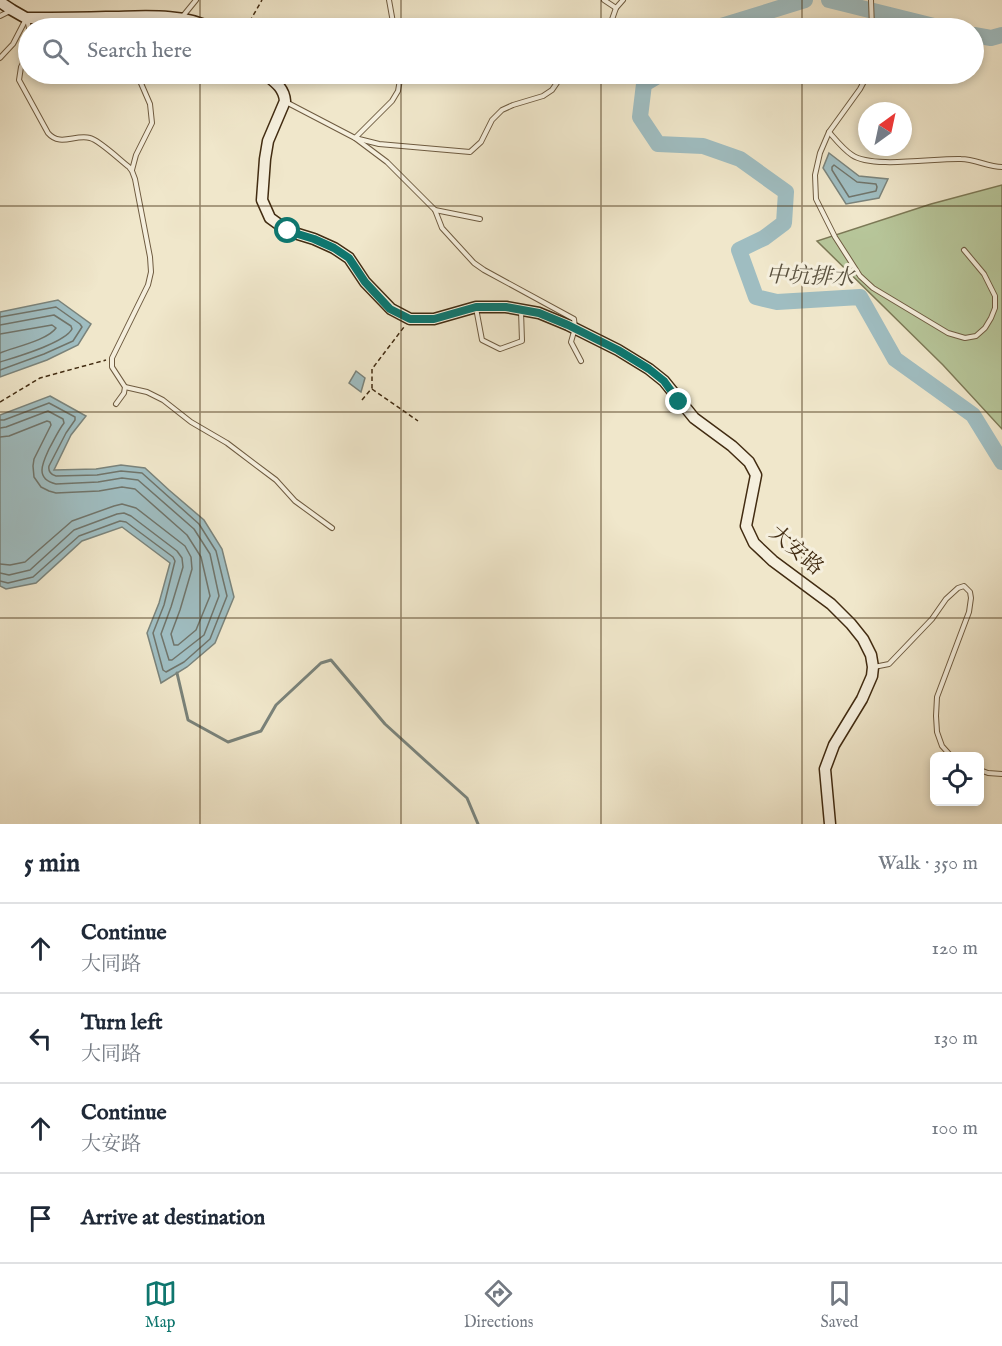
<!DOCTYPE html>
<meta charset="utf-8">
<style>
:root{--surface:#fff;--page:#f6f6f7;--text:#1f2937;--muted:#747a83;--line:#e0e1e3;--accent:#0f766e}
body{margin:0;font-family:"IM FELL English","Noto Serif TC",serif;background:var(--page);color:var(--text)}
.controls{position:absolute;right:18px;bottom:18px;display:grid;overflow:hidden;border-radius:9px;box-shadow:0 3px 9px #0003}
.controls button{width:54px;height:54px;display:grid;place-items:center;padding:0;border:0;border-bottom:2px solid var(--line);background:var(--surface);color:var(--text);font:30px sans-serif}
.compass{position:absolute;left:858px;top:102px;width:54px;height:54px;border-radius:50%;background:var(--surface);box-shadow:0 3px 9px #0003;rotate:33deg}
.stop{position:absolute;width:18px;height:18px;margin:-14px;border:4px solid #0f766e;border-radius:50%;background:#fff}
.stop.end{background:#0f766e;border-color:#fff;box-shadow:0 2px 6px #0008}
.list{margin:0;padding:0;list-style:none}
h2{display:flex;justify-content:space-between;align-items:center;height:78px;margin:0;padding:0 24px;font-size:26px}
h2 small{font-size:20px;font-weight:400;color:var(--muted)}
.list li{display:grid;grid-template-columns:39px 1fr auto;gap:18px;align-items:center;box-sizing:border-box;height:90px;padding:0 24px;border-top:2px solid var(--line)}
.list b{display:block;font-size:22px;white-space:nowrap}
.list p{margin:0;font-size:20px;white-space:nowrap;color:var(--muted)}
.list em{font-size:20px;font-style:normal;color:var(--muted)}
.icon{flex:none;width:33px;height:33px;fill:none;stroke:currentColor;stroke-width:2;stroke-linecap:round;stroke-linejoin:round}
.map{position:relative;flex:none;width:1002px;height:824px;overflow:hidden}
.search{position:absolute;background:var(--surface);box-shadow:0 3px 9px #0003;left:18px;right:18px;top:18px;height:66px;display:flex;align-items:center;gap:15px;box-sizing:border-box;padding:0 21px;border-radius:33px;color:var(--muted);font-size:22px}
.sheet{height:438px;background:var(--surface)}
nav{display:flex;justify-content:space-around;align-items:center;box-sizing:border-box;height:84px;border-top:2px solid var(--line);background:var(--surface);font-size:16px;color:var(--muted)}
nav a{display:grid;justify-items:center;gap:3px}
nav .on{color:var(--accent)}
.map>svg:first-child{display:block}
</style>
<div class="map">
<svg width="1002" height="824" viewBox="0 0 1002 824">
<rect width="100%" height="100%" fill="#f0e7cb"/>
<filter id="stains"><feTurbulence type="fractalNoise" baseFrequency=".00333" numOctaves="4"/><feColorMatrix values="0 0 0 0 .2 0 0 0 0 .09 0 0 0 0 .02 0 0 0 .5 -.17"/></filter>
<radialGradient id="worn" r=".72"><stop offset=".6" stop-color="#630" stop-opacity="0"/><stop offset="1" stop-color="#630" stop-opacity=".3"/></radialGradient>
<path fill="#b7c69a" stroke="#7c7956" stroke-width="1.5" d="M1002,185V429L943,365L817,241L931,204Z"/>
<g fill="#9fbdc1" stroke="#7a837b" stroke-width="1.5">
<path d="M829,153L859,176L888,179L879,198L846,204L823,168Z"/>
<path d="M58,300L91,324L78,345L47,360L0,377V312Z"/>
<path d="M356,371L365,378L361,392L349,383Z"/>
<path d="M50,396L86,416L71,435L54,470L96,469L121,465L145,468L169,490L204,520L222,549L234,597L215,643L187,667L161,683L147,633L159,603L170,563L122,527L82,541L36,583L6,589L0,586V415Z"/>
</g>
<g fill="none" stroke-linecap="round" stroke-linejoin="round">
<g stroke="#70746a" stroke-width="1.5">
<path d="M834,165L857,182L876,184L877,187L876,191L849,197L832,170V167Z"/>
<path d="M0,317L56,307L80,324L82,327L73,341L44,354L0,370"/>
<path d="M0,325L54,315L71,326L72,329C65,343 16,357 0,362"/>
<path d="M0,334L52,325L56,328C48,340 15,347 0,353"/>
<path d="M0,420H4L49,403L75,417V420L66,433L49,466C48,471 51,475 56,476L97,475L121,471L142,473L199,524L216,551L227,596L210,639L184,662L166,672L163,670L153,633L164,605L175,561L173,557L126,522L120,521L79,536L33,577L8,583L0,581"/>
<path d="M0,428L6,427L48,411L63,419L64,423C58,431 54,440 49,449C43,462 34,479 56,484L98,482L122,478L138,480L194,529L210,554L219,596L204,635L172,660H169L161,634L171,607L183,567L182,558L177,551L131,516L124,513L117,514L74,530L30,570L9,575L0,573"/>
<path d="M0,437L9,436L47,421L50,422L51,425L34,459L33,466L34,477L41,487L49,491L56,493L99,491L122,487L135,489L187,535L201,557L210,596L196,630L178,645H174L171,634L180,610L192,569L191,557L185,546L136,508L122,504L114,506L72,521L25,562L10,565L0,564"/>
</g>
<path stroke="#7a837b" stroke-width="3" d="M177,673L188,720L228,742L261,731L276,705L321,663L331,660L385,724L429,764L467,798L478,824"/>
<g stroke="#9fbdc1" stroke-width="16">
<path d="M829,0L942,28"/>
<path d="M715,28L805,0"/>
<path d="M974,35L991,38L1002,35"/>
<path d="M661,74L644,84L640,117L658,144L703,146L740,159L786,192L784,223L764,238L739,250L756,297L777,302L860,297L895,359L973,415L1002,462"/>
</g>
<g stroke="#6e5b40" stroke-width="6">
<g id="lane">
<path d="M389,0L394,28"/>
<path d="M604,0L616,8L623,0"/>
<path d="M871,0L872,28"/>
<path d="M0,16L10,11"/>
<path d="M183,16L196,0"/>
<path d="M114,18L118,28"/>
<path d="M27,19L29,28"/>
<path d="M609,28L616,8"/>
<path d="M28,53L21,67L19,80L48,133C60,147 75,134 90,138C99,140 120,160 129,167L132,171L135,179L150,257L151,272L148,285L112,358V367L125,387L124,393L116,404"/>
<path d="M0,58L13,44L26,19"/>
<path d="M401,74L398,91L392,101L355,138L379,144L470,152L481,142L492,120L502,110L513,105L543,96L552,90L563,74"/>
<path d="M868,74L860,89L829,132L820,153L815,175L816,199L835,237L860,276L873,288L948,333L965,338L976,336L985,328L991,318L995,308V296L984,274L964,250"/>
<path d="M286,102L355,138L387,162L435,210L442,228L474,263L484,270L574,319L575,328L571,342L581,361"/>
<path d="M829,132C836,140 843,149 852,155C872,169 935,158 961,159C975,159 988,167 1002,167"/>
<path d="M132,170L136,155L152,123L150,104L137,74"/>
<path d="M435,210L480,219"/>
<path d="M476,308L482,340L500,349L522,341L521,311"/>
<path d="M125,387L147,392L163,400L191,422L227,443L276,480L295,501L332,528"/>
<path d="M874,667L889,664L932,619L946,599L958,588L964,586L970,592L971,598L969,612L937,697L936,716L937,732L942,746L951,756"/>
<path d="M980,770L988,773L1002,774"/>
</g>
</g>
<g stroke="#422c12" stroke-width="13">
<g id="secondary">
<path d="M0,2L12,10L26,18C53,18 79,18 106,17C138,17 182,12 211,28"/>
<path d="M265,74C275,82 284,88 285,101L268,141L265,159L262,200L270,218L288,231L314,239L334,248L349,258L365,282L391,309L410,319H434L476,307H506L539,313L568,325L618,350L649,369L664,381L694,418L732,446L749,462L756,475L746,526L754,543L773,561L831,604L851,624L863,639L871,655L873,667L872,676L862,699L834,745L825,769L830,824"/>
</g>
</g>
<g stroke="#422c12" stroke-width="1.5" stroke-dasharray="4.5 3" stroke-linecap="butt">
<path d="M246,28L262,0"/>
<path d="M372,389L418,421"/>
<path d="M362,400L372,388V369L404,327"/>
<path d="M0,402L40,378L106,360"/>
</g>
<use href="#lane" stroke="#f5efdd" stroke-width="4"/>
<use href="#secondary" stroke="#f5efdd" stroke-width="10"/>
</g>
<g fill="none" stroke-linecap="round" stroke-linejoin="round">
<path stroke="#0f766e" stroke-width="8" d="M288,231L314,239L334,248L349,258L365,282L390,309L410,319H434L476,307H506L539,313L568,325L618,350L649,369L664,381L679,402"/>
</g>
<path fill="none" stroke="#422c12" stroke-width="1.5" stroke-opacity="0.55" d="M200,0V28M401,0V28M601,0V28M802,0V28M200,74V824M401,74V824M601,74V824M802,74V824M0,206H1002M0,412H1002M0,618H1002"/>
<g text-anchor="middle" dominant-baseline="central" stroke-width="6" stroke-linejoin="round" paint-order="stroke">
<g font-size="21" fill="#422c12" stroke="#f5efdd">
<text transform="translate(796 551) rotate(41)">大安路</text>
</g>
<g font-size="22" font-style="italic" fill="#59503e" stroke="#f5efdd">
<text transform="translate(810 277) rotate(2)">中坑排水</text>
</g>
</g>
<rect width="100%" height="100%" filter="url(#stains)"/>
<rect width="100%" height="100%" fill="url(#worn)"/>
</svg>
<div class="controls">
<button><svg class="icon" aria-label="locate" viewBox="0 0 24 24"><circle cx="12" cy="12" r="6"/><path d="M12 2v4M12 18v4M2 12h4M18 12h4"/></svg></button>
</div>
<svg class="compass" viewBox="-18 -18 36 36"><path d="M0-13l5 13h-10z" fill="#e53935"/><path d="M0 13l5-13h-10z" fill="#747a83"/></svg>
<div class="stop" style="left:288px;top:231px"></div>
<div class="stop end" style="left:679px;top:402px"></div>
<div class="search"><svg class="icon" aria-label="search" viewBox="0 0 24 24"><circle cx="10" cy="10" r="6"/><path d="M15 15l6 6"/></svg>Search here</div>
</div>
<section class="sheet">
<h2>5 min<small>Walk · 350 m</small></h2>
<ul class="list">
<li><svg class="icon" aria-label="ahead" viewBox="0 0 24 24"><path d="M12 20V5M6 11l6-6 6 6"/></svg><div><b>Continue</b><p>大同路</p></div><em>120 m</em></li>
<li><svg class="icon" aria-label="left" viewBox="0 0 24 24"><path d="M17 20v-9H6M10 6l-5 5 5 5"/></svg><div><b>Turn left</b><p>大同路</p></div><em>130 m</em></li>
<li><svg class="icon" aria-label="ahead" viewBox="0 0 24 24"><path d="M12 20V5M6 11l6-6 6 6"/></svg><div><b>Continue</b><p>大安路</p></div><em>100 m</em></li>
<li><svg class="icon" aria-label="arrive" viewBox="0 0 24 24"><path d="M6 21V4h12l-3 4 3 4H6"/></svg><div><b>Arrive at destination</b></div></li>
</ul>
</section>
<nav>
<a class="on"><svg class="icon" aria-label="map" viewBox="0 0 24 24"><path d="M3 6l6-2 6 2 6-2v14l-6 2-6-2-6 2zM9 4v14M15 6v14"/></svg>Map</a>
<a><svg class="icon" aria-label="directions" viewBox="0 0 24 24"><path d="M12 3l9 9-9 9-9-9zM9 14v-3h6M13 9l2 2-2 2"/></svg>Directions</a>
<a><svg class="icon" aria-label="saved" viewBox="0 0 24 24"><path d="M7 4h10v16l-5-4-5 4z"/></svg>Saved</a>
</nav>
